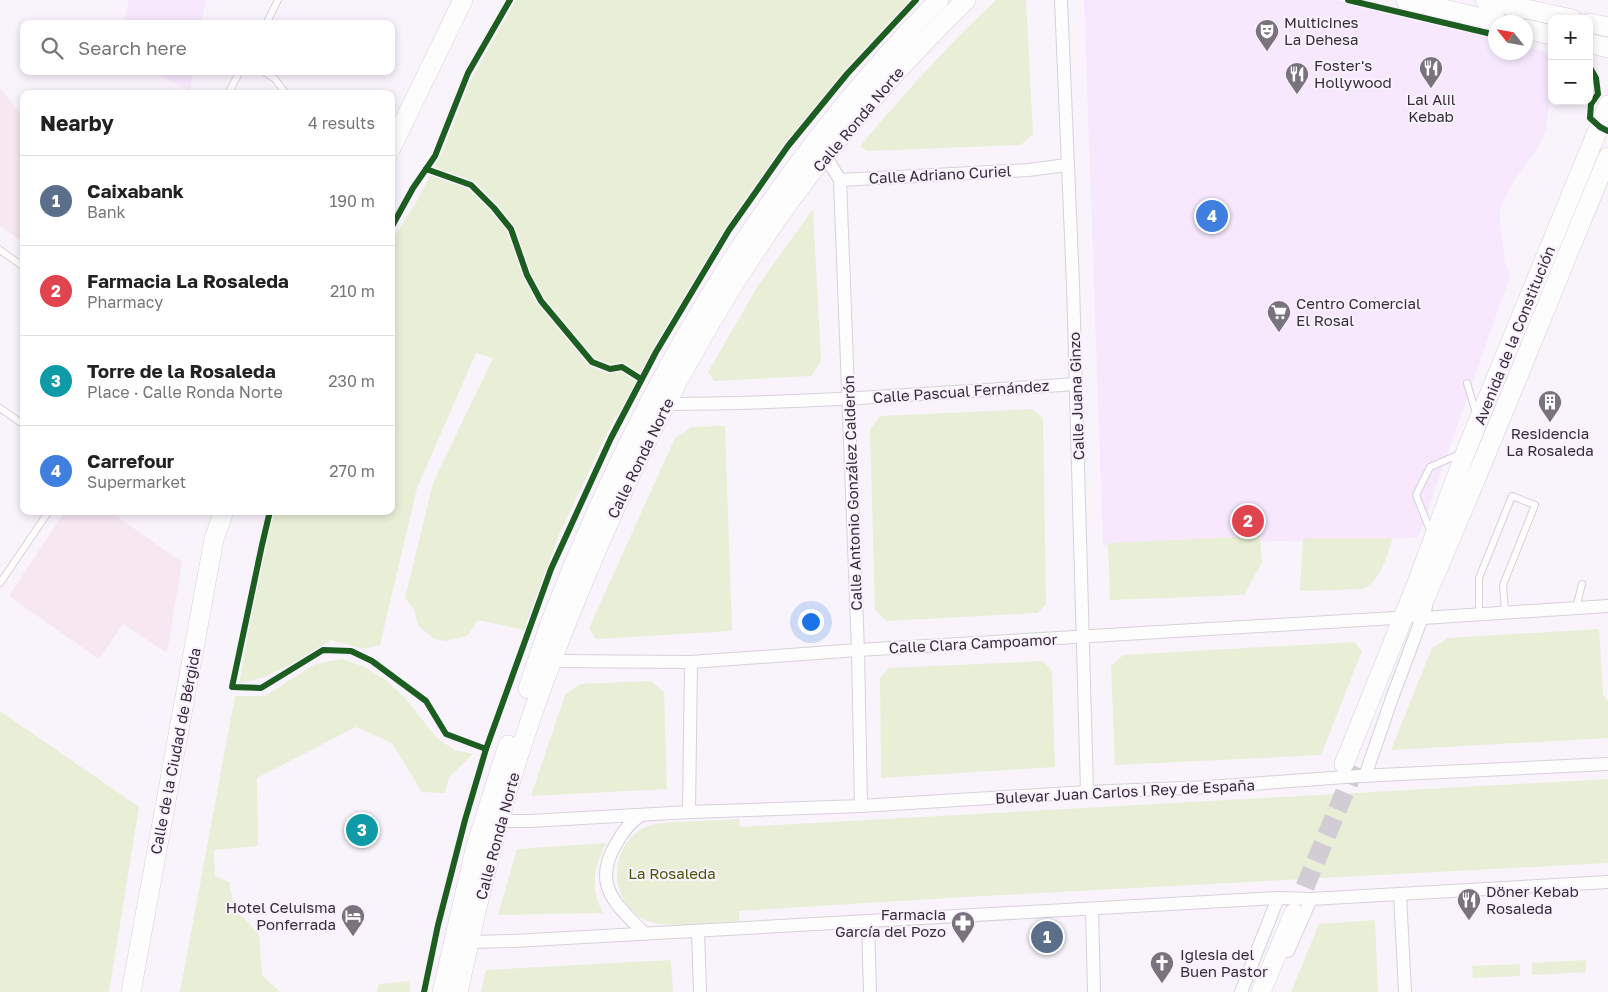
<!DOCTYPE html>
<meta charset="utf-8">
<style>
:root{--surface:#fff;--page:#f6f6f6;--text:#222;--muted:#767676;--line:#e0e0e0;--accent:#d93025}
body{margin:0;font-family:"Golos Text",sans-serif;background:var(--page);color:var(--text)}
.controls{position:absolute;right:15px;top:15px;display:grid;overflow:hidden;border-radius:10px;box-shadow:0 2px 8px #0003}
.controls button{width:45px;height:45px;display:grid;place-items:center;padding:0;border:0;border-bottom:1px solid var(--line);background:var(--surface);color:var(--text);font:25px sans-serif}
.compass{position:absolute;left:1488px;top:15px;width:45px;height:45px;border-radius:50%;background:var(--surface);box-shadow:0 2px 8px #0003;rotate:301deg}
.you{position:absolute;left:810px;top:621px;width:18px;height:18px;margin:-12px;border:4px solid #fff;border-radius:50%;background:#1a73e8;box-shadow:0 0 0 8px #1a73e833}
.badge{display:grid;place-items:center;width:32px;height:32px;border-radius:50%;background:var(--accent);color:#fff;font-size:16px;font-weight:700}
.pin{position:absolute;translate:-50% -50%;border:2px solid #fff;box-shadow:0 1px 5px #0006}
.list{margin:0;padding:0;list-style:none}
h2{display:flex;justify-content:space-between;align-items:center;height:65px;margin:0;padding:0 20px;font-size:21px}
h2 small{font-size:16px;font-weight:400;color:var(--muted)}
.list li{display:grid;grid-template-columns:32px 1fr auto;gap:15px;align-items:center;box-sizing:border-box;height:90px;padding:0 20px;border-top:1px solid var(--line)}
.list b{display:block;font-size:19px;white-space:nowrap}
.list p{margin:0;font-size:16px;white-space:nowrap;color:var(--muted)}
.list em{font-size:16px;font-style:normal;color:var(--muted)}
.icon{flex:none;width:28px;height:28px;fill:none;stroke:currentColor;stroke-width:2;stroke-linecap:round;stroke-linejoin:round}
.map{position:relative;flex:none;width:1608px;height:992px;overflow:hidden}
.search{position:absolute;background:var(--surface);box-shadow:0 2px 8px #0003;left:20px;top:20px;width:375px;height:55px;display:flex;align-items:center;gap:12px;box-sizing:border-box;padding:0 18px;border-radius:10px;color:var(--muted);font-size:19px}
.panel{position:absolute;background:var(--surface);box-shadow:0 2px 8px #0003;left:20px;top:90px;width:375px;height:425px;border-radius:10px}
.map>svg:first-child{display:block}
</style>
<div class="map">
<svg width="1608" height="992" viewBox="0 0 1608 992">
<rect width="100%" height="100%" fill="#f9f4fb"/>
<g fill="#f7e8fd">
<path d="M129,0H206L201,24H123Z"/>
<path d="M1084,0H1335L1495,39L1496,52H1526V47L1552,53V90L1545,131L1537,150L1517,176L1503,202L1499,213L1505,263L1510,276L1418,538L1103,545Z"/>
<path d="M151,71H193L190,91Z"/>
</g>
<g fill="#f6e7f0">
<path d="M0,88L24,119V243L0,226Z"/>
<path d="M65,511H109L182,562L167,653L123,624L99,659L9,596Z"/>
</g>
<g fill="#e8efd6">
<path d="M516,0H911C869,46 827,91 789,141C724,225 665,322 620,419L615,417L559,535L524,630L478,620L467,636L446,641L435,639L418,626L414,609L405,598L433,483L493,358L476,353L417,488L380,645L363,649L331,640L290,665L264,677L239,684L261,560L275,511H391V242L418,199L443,150L469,83Z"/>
<path d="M996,0H1026L1033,134L1021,145L867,151L860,146C903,95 947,46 996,0Z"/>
<path d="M813,209L821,362L811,376L715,381L708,372L759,284Z"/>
<path d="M1032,409L1043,418L1046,605L1037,613L886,621L875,610L870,429L880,416Z"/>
<path d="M725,426L732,631L596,639L589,628L675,438L692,427Z"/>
<path d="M1260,536L1262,562L1244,595L1110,600L1108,543Z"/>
<path d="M1393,538C1386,557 1382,579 1363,589L1300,591L1303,539Z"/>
<path d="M1599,629L1603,695L1608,701V738L1391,750L1432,648L1448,638Z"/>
<path d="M1354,642L1362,651L1321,755L1115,765L1111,666L1123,655Z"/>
<path d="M343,659L362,666L386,680L405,698L436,737L454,750L473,754L449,777L445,793L422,792L392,743L356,727L257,778L258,846L214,850L215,876L229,882L234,907L259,935L262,975L280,992H180L235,696H265L315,664Z"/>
<path d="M1043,661L1052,671L1055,767L881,778L880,678L889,668Z"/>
<path d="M651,681L664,692L667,789L531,796L565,695L580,684Z"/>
<path d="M0,711L139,807L109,992H0Z"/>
<path d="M1608,779V863L965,897L739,911V921C717,922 667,929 648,921C613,907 606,857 636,833C643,827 652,825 660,823L739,819L740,827Z"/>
<path d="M606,843C594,869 589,886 603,913L498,915L517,849Z"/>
<path d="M1375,920L1378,992H1291L1319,924Z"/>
<path d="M671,960L673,992H481L486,970Z"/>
<path d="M1586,960V972L1532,975V963Z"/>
<path d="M1520,964V976L1473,978L1472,966Z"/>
<path d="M409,981L410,992H377L379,984Z"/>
</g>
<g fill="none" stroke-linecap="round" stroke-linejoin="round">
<path stroke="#d2ccd4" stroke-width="19" stroke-dasharray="19 9" stroke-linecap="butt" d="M1294,913L1357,763"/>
<g stroke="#d7d0da" stroke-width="8">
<g id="lane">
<path d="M266,24L278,0"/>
<path d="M263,71L275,79L286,94"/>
<path d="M228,94L240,71"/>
<path d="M0,250L24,267"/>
<path d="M1467,383L1476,413"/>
<path d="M0,408L24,425"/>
<path d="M1431,533L1416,495L1430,467L1460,454"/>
<path d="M0,583L49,511"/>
<path d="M1576,608L1582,584"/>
<path d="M1479,614V578L1512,496L1535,505L1503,585L1505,612"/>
</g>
</g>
<g stroke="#d7d0da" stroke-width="14">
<g id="street">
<path d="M1061,0L1073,284L1087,792"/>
<path d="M826,157L840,180"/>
<path d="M840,180L858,650L861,806"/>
<path d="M840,180L1028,170L1067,165"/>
<path d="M666,404C803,404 939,393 1076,384"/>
<path d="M1423,618L1608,606"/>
<path d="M551,661L691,662L858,650L1394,618"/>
<path d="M1365,776L1392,698L1426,607"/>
<path d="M689,812L691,662"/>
<path d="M641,815C630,822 622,833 616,844C591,886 617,905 645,934"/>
<path d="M492,821H530L689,812L861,806L1087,792L1209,787L1359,776L1608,764"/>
<path d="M1400,894L1405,992"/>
<path d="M1092,909L1094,992"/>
<path d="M868,921L870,992"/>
<path d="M698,931L700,992"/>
<path d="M470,942L513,941L1278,898L1311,899L1608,882"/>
<path d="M1288,951L1311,899"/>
<path d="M1241,992L1278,898"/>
</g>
</g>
<g stroke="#d7d0da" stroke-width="20">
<g id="secondary">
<path d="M1406,0L1498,22"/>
<path d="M1485,0L1572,19"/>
<path d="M1589,23L1608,27"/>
<path d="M1526,29L1552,35"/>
<path d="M1589,43L1608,48"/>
<path d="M391,148L463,0"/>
<path d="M1418,614C1485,463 1544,309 1608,157"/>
<path d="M528,689C536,664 544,640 553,616C641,389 767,173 939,0"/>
<path d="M1344,764L1415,588L1466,451L1608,105"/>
<path d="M131,992L214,539L224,511"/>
<path d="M442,992L476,846L508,745"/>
<path d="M458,992C471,935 483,877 499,821C522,738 551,658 584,580C639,447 706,317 790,201C843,129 902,63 966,0"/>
<path d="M1261,992L1294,913"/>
</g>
</g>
<use href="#lane" stroke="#fefdfe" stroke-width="6"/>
<use href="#street" stroke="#fefdfe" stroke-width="12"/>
<use href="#secondary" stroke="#fefdfe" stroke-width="19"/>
<g stroke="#faf1fe" stroke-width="9">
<g id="cycleway">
<path d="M1348,0L1496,35"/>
<path d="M1589,66L1596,78L1598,94L1591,104L1590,118L1600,127L1608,131"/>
<path d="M426,169L471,185L494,208L511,229L527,275L541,301L592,362L610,369L622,367L641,379"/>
<path d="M391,228L413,188L435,156L468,73L510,0"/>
<path d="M270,511L262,545L232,687L261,688L323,650L351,651L372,661L426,701L446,734L486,749"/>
<path d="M424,992L438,925L465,820L486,749L551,569L611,438L656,352L729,230L788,146L847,74L916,0"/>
</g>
</g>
<use href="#cycleway" stroke="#1b5e20" stroke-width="6"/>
</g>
<defs>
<g id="theatre-pin" transform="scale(1.25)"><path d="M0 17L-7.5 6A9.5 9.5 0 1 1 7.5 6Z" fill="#7a737d" stroke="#faf1fe"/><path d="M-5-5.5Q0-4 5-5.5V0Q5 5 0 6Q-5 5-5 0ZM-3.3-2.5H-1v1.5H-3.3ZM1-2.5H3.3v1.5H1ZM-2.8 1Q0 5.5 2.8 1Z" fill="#fff"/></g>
<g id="restaurant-pin" transform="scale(1.25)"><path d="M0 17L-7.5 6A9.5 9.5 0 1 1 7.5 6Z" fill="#7a737d" stroke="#faf1fe"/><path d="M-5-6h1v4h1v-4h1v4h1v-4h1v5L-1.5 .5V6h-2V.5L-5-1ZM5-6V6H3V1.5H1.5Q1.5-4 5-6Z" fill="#fff"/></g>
<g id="supermarket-pin" transform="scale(1.25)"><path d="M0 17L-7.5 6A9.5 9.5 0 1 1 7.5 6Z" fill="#7a737d" stroke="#faf1fe"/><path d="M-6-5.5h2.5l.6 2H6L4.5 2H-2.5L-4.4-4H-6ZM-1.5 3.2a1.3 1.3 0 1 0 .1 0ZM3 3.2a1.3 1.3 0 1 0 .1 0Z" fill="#fff"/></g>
<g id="building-pin" transform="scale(1.25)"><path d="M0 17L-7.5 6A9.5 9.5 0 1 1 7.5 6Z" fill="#7a737d" stroke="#faf1fe"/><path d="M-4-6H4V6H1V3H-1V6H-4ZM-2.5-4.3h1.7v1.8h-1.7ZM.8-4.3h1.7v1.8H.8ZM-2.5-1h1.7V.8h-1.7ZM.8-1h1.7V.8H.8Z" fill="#fff"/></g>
<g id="hotel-pin" transform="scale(1.25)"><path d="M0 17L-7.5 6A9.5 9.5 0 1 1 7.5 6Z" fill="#7a737d" stroke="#faf1fe"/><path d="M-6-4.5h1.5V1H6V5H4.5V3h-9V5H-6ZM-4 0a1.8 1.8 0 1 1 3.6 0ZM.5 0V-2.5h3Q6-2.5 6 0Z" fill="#fff"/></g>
<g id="pharmacy-pin" transform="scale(1.25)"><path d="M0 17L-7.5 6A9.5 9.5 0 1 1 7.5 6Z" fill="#7a737d" stroke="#faf1fe"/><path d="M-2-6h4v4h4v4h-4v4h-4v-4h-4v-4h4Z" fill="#fff"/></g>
<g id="church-pin" transform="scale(1.25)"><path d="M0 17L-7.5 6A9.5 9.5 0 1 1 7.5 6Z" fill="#7a737d" stroke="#faf1fe"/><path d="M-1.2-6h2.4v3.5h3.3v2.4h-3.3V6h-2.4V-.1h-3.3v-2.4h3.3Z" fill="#fff"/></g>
</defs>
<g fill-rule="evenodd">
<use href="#theatre-pin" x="1267" y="31"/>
<use href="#restaurant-pin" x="1431" y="68"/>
<use href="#restaurant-pin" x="1297" y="74"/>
<use href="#supermarket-pin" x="1279" y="312"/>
<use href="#building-pin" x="1550" y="402"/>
<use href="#restaurant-pin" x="1469" y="900"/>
<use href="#hotel-pin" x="353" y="916"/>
<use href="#pharmacy-pin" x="963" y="923"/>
<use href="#church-pin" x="1162" y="963"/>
</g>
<g text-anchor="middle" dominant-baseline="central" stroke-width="4" stroke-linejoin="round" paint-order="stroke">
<g font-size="15" fill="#362d39" stroke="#faf1fe" text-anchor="start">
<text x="1284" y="22">Multicines<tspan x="1284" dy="17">La Dehesa</tspan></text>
<text x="1314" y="65">Foster's<tspan x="1314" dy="17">Hollywood</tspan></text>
<text x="1431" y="99" text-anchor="middle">Lal Alil<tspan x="1431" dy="17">Kebab</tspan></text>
<text x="1296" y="303">Centro Comercial<tspan x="1296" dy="17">El Rosal</tspan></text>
<text x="1550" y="433" text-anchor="middle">Residencia<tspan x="1550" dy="17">La Rosaleda</tspan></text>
<text x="1486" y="891">Döner Kebab<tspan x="1486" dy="17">Rosaleda</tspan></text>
<text x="336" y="907" text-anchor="end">Hotel Celuisma<tspan x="336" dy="17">Ponferrada</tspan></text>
<text x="946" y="914" text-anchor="end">Farmacia<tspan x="946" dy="17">García del Pozo</tspan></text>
<text x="1180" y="954">Iglesia del<tspan x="1180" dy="17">Buen Pastor</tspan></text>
</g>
<g font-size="15" fill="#362d39" stroke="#faf1fe">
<text transform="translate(858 119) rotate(-50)">Calle Ronda Norte</text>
<text transform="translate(940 174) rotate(-3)">Calle Adriano Curiel</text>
<text transform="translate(1514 335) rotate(-68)">Avenida de la Constitución</text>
<text transform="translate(961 391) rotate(-4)">Calle Pascual Fernández</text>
<text transform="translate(1076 396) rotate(-92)">Calle Juana Ginzo</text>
<text transform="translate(640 458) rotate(-64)">Calle Ronda Norte</text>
<text transform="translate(852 493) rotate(-92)">Calle Antonio González Calderón</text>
<text transform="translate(973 643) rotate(-3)">Calle Clara Campoamor</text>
<text transform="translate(175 751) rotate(-79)">Calle de la Ciudad de Bérgida</text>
<text transform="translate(1125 791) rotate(-3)">Bulevar Juan Carlos I Rey de España</text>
<text transform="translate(497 836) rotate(-75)">Calle Ronda Norte</text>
</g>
<g font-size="15" fill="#485a04" stroke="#faf1fe">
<text x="672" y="873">La Rosaleda</text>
</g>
</g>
</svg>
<div class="controls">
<button>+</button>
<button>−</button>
</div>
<svg class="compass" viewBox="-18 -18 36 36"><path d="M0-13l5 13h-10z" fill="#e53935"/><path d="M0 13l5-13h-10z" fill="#767676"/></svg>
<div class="you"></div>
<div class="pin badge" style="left:1047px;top:937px;background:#5c6f8a">1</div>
<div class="pin badge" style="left:1248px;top:521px;background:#e0444e">2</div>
<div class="pin badge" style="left:362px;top:830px;background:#0f9aa8">3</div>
<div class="pin badge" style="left:1212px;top:216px;background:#3f7fe0">4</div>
<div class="search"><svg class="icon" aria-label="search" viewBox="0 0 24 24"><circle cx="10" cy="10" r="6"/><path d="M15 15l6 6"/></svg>Search here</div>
<section class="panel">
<h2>Nearby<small>4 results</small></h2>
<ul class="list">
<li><span class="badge" style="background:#5c6f8a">1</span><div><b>Caixabank</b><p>Bank</p></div><em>190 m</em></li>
<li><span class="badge" style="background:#e0444e">2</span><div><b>Farmacia La Rosaleda</b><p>Pharmacy</p></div><em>210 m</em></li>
<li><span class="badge" style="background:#0f9aa8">3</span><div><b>Torre de la Rosaleda</b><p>Place · Calle Ronda Norte</p></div><em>230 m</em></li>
<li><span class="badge" style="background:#3f7fe0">4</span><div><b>Carrefour</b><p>Supermarket</p></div><em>270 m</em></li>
</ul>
</section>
</div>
